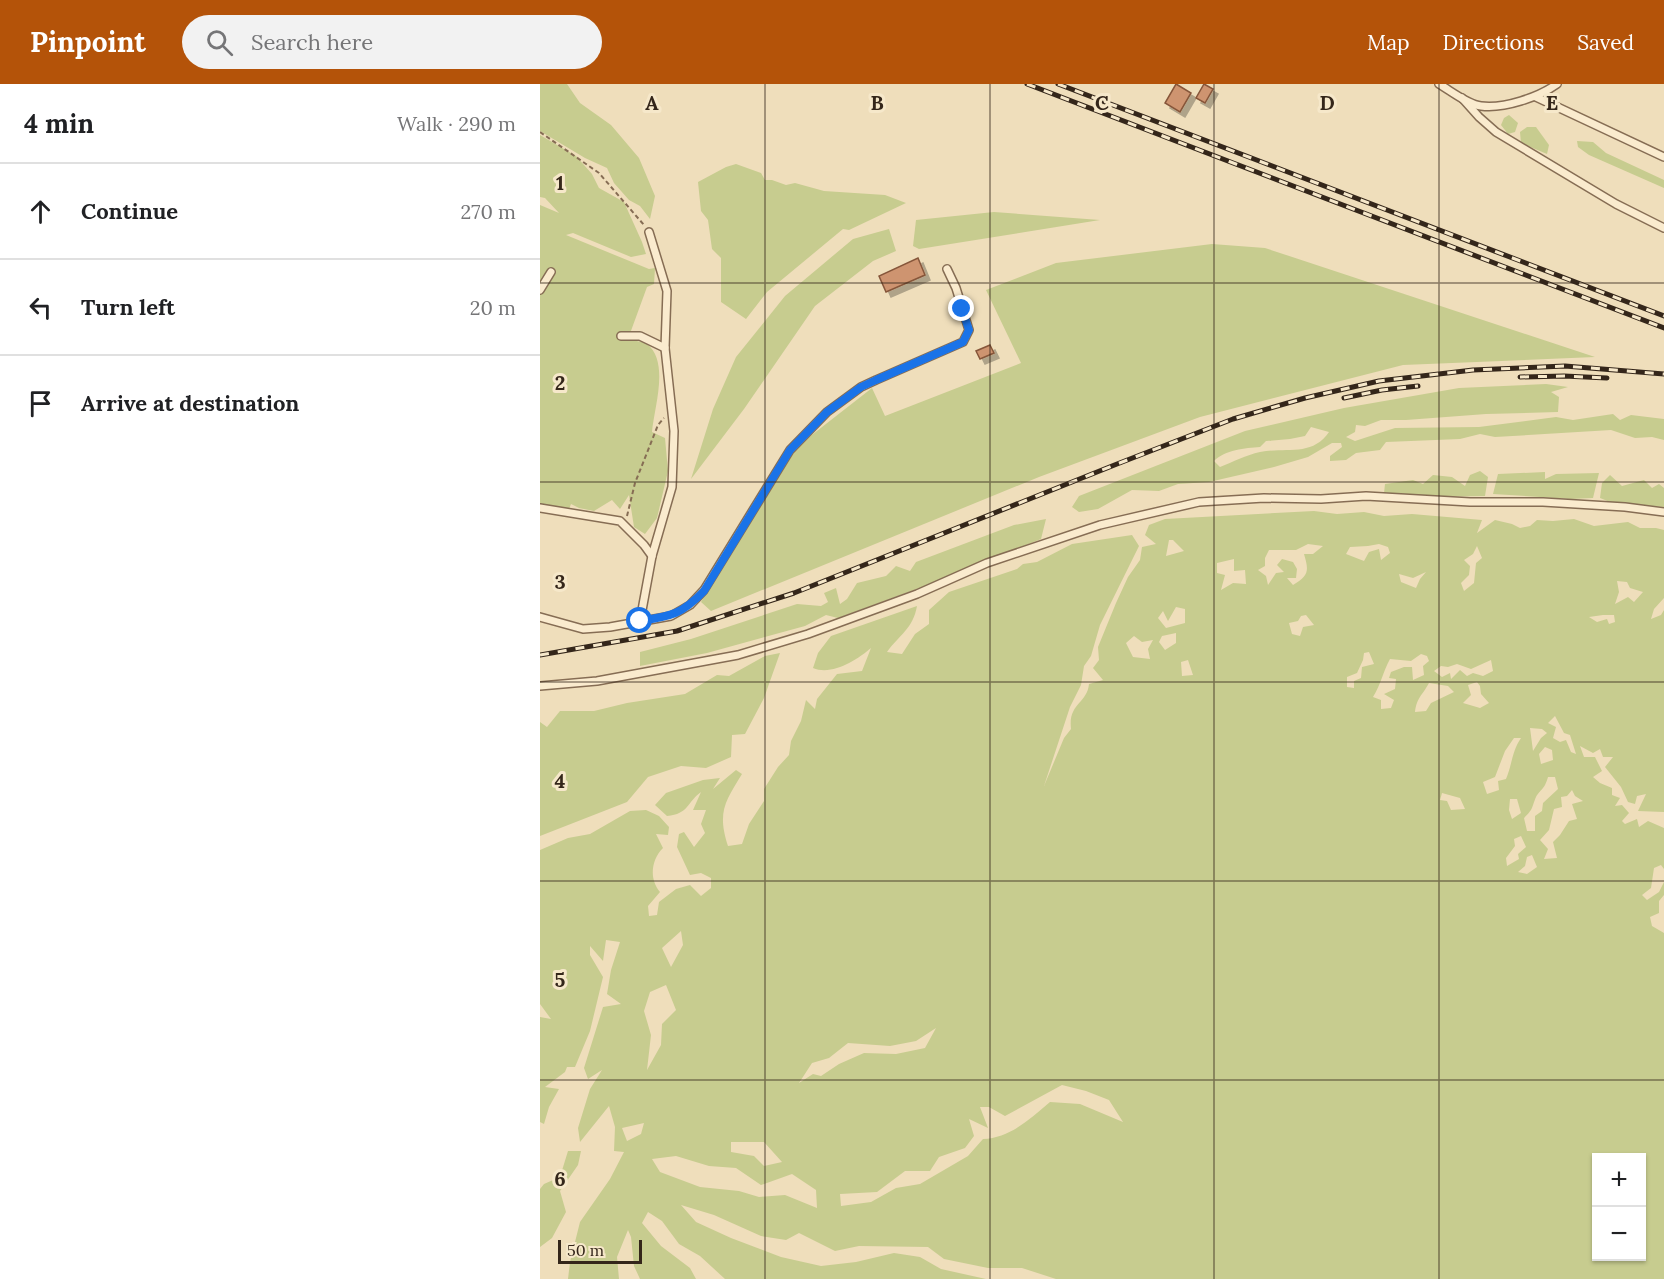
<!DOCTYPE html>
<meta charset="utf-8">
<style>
:root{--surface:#fff;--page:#f2f2f2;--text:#202124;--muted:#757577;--line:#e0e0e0;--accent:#b45309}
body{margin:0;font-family:Lora,serif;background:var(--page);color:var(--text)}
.controls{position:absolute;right:18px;bottom:18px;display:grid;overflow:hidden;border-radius:0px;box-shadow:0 2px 4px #0004}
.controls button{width:54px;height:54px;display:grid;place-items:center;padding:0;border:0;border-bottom:2px solid var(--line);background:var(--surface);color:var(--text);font:30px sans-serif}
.scale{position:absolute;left:18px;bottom:15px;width:84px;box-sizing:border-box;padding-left:6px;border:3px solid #34261a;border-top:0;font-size:16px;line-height:21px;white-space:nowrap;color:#34261a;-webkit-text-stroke:4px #f6e8ca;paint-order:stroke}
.stop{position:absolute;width:18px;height:18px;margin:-14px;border:4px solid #1a73e8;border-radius:50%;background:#fff}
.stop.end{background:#1a73e8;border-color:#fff;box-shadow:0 2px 6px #0008}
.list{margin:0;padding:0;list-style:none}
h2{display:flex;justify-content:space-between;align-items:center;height:78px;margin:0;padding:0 24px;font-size:26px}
h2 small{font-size:20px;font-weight:400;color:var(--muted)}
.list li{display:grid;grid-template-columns:39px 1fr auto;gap:18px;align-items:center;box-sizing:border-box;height:96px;padding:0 24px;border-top:2px solid var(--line)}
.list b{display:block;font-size:22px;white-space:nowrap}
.list em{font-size:20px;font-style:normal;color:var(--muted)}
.icon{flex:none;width:33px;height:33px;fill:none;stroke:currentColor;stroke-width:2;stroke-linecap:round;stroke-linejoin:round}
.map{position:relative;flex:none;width:1124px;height:1195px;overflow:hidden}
header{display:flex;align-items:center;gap:36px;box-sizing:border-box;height:84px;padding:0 30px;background:var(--accent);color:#fff}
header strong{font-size:28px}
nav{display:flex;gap:33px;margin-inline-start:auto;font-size:21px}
.search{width:420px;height:54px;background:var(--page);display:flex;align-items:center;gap:15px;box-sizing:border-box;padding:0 21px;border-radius:33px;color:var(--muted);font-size:22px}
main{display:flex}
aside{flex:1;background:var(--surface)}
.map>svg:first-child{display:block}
</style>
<header>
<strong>Pinpoint</strong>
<div class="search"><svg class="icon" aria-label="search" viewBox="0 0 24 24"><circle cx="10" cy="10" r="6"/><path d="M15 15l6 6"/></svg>Search here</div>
<nav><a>Map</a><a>Directions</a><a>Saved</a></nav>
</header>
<main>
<aside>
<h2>4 min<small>Walk · 290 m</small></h2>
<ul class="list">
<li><svg class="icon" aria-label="ahead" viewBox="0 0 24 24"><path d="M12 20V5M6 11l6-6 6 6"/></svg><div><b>Continue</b></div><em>270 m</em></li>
<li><svg class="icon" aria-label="left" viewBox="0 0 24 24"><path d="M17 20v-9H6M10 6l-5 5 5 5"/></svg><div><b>Turn left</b></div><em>20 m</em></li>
<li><svg class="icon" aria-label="arrive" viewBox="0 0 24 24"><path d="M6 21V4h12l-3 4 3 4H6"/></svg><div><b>Arrive at destination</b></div></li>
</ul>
</aside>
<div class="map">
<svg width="1124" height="1195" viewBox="0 0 1124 1195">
<defs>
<filter id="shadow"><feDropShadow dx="5" dy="5" stdDeviation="0" flood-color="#0004"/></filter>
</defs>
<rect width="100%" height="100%" fill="#efdebb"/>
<g fill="#c7cc8f" fill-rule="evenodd">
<path d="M0,0H27L40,19L71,41L99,74L115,112L110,135L100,122L89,116L74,99L67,84L45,74L0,47Z"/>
<path d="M969,31L978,39L975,48L968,50L961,41L964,34Z"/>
<path d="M987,43H996L1009,61L1007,70L981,59L980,48Z"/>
<path d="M0,51L36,72L52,90L59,104L84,118L102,158L106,170L91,173L33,149L26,151L109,185L115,184L114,200L107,203L88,255C94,257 102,257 107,260C130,278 114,324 112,348L125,354L128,387L117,434L105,450L94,443L89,411L80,425L72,416L54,427L39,424L31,420L28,428L0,422V121L19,129L5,114L0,113Z"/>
<path d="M1037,57L1053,58L1066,69L1124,96V104L1049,71L1038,63Z"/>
<path d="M196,80L221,89L225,96H232L246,101L255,99L284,107L345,111L366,119L309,146L303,145L227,208L206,235L181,218V174L172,165L168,136L161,127L158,98L186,83Z"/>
<path d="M454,128L560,136L379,165L373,162L376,136Z"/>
<path d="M349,145L356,167L333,177L275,222L204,325L151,395L173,325L196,273L245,212L313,155Z"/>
<path d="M672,160L725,164L1055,273L863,281L660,333L499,393L171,527L161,518L220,420L259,361L332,304L345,332L481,279L446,206L516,179Z"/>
<path d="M1006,300L1028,303L1011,308L1019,313L1018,328L946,330L866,336H841L825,342L816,341L815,348L806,353L815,357L855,344L939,343L1016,333L1033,336L1073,330L1080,336L1091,331L1124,335V356L1112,353L1095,354L1071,346L955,353L940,350L920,355L846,358L840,366L816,369L806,376L790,377V372L802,363L801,359H792L768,373L734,383L669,398L638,400L619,407L592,406L558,425L539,428L532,423L539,412L705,347L804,324L919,304ZM771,343L789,348C772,373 746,363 720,368C706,371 693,378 680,383L674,377C685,366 705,364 720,363L726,357L750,355L765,352Z"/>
<path d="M940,387L948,393L945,412L879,413L844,409L845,400L873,396L883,400L893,391L912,393L925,402L930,391Z"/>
<path d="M1005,388V395L1016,390L1059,389L1053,414L1031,415L953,410L958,390Z"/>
<path d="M1070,391L1082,402L1104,396L1112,404L1119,400L1124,404V423L1075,420L1060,414L1062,399Z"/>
<path d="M774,427L797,430L824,428L844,432L872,430L942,436L937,449L955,436L972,440L980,444L990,442L997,436L1013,437L1034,435L1054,442L1088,438L1100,444H1116L1124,446V514L1114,525L1111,535L1121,531L1124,526V728L1098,727L1106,710L1097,712L1095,720L1088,718L1081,703L1065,683L1073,673H1063L1060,665L1053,669L1040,662L1044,673H1055L1062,687L1053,693L1060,699L1072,704V711L1080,714L1075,722L1082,721L1089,729L1082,737L1085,740L1097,735L1099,743L1108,737L1124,744V785L1121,781L1114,784L1111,804L1102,811L1107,816L1119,808L1124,798V811L1119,817V829L1110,833L1112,842L1124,849V1195H516L482,1184H448L404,1175L388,1163L319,1162L295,1167L259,1149L246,1156L221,1152L174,1131L141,1121L156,1138L191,1154L241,1173L281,1182L316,1178L354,1169L380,1173L401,1185L446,1195H185L160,1172L139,1160L122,1137L108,1128L102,1139L121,1162L150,1184L156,1195H100L94,1182L91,1153L88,1146L77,1173L79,1195H28L30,1178L40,1138L70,1095L84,1068L74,1067L75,1043L69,1022L40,1058L38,1044L50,1005L62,986L48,995L44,984L63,923L81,920L67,910L71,886L80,858L66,856L63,877L50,862V871L63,893L50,947L35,983H27L25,988L5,1003L19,1005L9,1023L4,1040L0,1038V933L11,935L0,920V766L28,754L50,750L90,727L106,726L119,732L129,743L128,751L116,750L123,764C111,776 109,795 120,808L108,822L109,832L117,831L119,818L136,805L150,801L161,812L171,804V794L161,789L150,791L137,763L139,750L144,748L154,763L165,749L161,740L166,726H153L161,708C147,718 149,730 127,732L115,721L126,709L163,696L180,694L173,705L196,686L202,690C185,718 177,728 188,762L202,760L209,740L224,717V705L238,683L249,671L251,657L261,637L266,616L275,625L277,615L297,590L322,587L331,564C317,576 292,592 273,584L278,569L291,552L377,522C373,545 359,551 347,568L362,570L375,550L389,540V526L409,508L477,485L483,480L497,478L532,460L592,451L599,462L560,541L551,572L544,582L541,601L530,623L504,702L524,654L531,645C528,619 547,620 549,600L563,596L553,584L559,576L558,563L576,519L588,493L600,476L602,463L616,460L605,451L609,441L625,435ZM629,456H633L644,467L626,472ZM768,460L783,462L773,470H764C769,487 769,491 753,501L747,494H756L757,485L753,478L742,475L737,481L744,488L736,489L728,501L726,492L718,486L725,482V474L729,466H756ZM839,460L848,463L850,469L841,476L839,465L829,468L824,477L806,470L810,463L828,462ZM937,462L942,474L936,479L934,499L924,507L921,499L929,491L930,482L924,476L933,470ZM694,475V487L705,486L706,500L693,499L681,506L685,491L677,489V479ZM886,488L880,495L876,504L861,498L859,490L873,494ZM1077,497L1087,498L1090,504L1103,508L1094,518L1088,513L1075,520L1079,508ZM636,523L645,525V539L626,544L618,534L623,527L628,537ZM766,531L774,541L763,543L760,552L752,550L749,539L758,537L761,532ZM1063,531H1074L1075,538L1069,540L1067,535L1057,538L1049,533ZM636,549V559L625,566L619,558L622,552ZM594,552L602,558L613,556L608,565L610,575L593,573L586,559ZM829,568L834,580L822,583L821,594L814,597V604L807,603V593L817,589L823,576L824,569ZM881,570L887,572L889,577L883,582L884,591L873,596L872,583H864L851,588L849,594L856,595L855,605L844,610L854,616L851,624L841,625V616L833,613C841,600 843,588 850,575L871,577ZM648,576L653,591L642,592L641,578ZM951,576L953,587L943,592L933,589L927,592L920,586L911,595L910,589L902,593L894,587L901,582L908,583L917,580L931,585ZM937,598L940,602L941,610L949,619L940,624L923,619L931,611L928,601ZM889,599L908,602L914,608L891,619L886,627L875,628C877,613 882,612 889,599ZM1015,632L1024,649L1030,651L1036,670L1031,668L1026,656L1020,658L1013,654L1016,643L1008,639ZM990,644L1002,645L1007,649L1001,654L993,667ZM974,654H981C972,667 972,681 966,695L958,697L959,706L947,710L943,698L955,693L965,667ZM1005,663L1012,666L1013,676L1001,680L999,670ZM1008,693H1015L1018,705L1003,719L1002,727L995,732V747H987L984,734C994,724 991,725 996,713C1000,705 1004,707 1008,693ZM1032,706L1035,712L1043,717L1032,720L1037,735L1029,737L1020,751L1013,758L1017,774L1004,775L1008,765L1000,756L1009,746L1014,725L1022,723L1021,713L1027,712ZM902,709L920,714L925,725L911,726L907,717L900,716ZM970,715H977L981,729L972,735L969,726ZM981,752L986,763L978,770L979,775L967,782L966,774L975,762L974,755ZM992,771L997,783L987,790L978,788L985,782L987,773ZM141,847L143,861L131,883L122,864ZM126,901L136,926L122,940L121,961L107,986L111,951L104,927L110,908ZM396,944L385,964L356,970L324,969L299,980L281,992L273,990L259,999L272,979L289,974L308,959L350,962L376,957ZM522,1001L546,1007L569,1016L583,1038L540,1020L510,1018C490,1035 470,1054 443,1055L428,1072L380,1100L356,1104L331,1118L301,1122L300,1110L337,1108L365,1087H390L399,1073L425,1064L434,1052L429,1035L448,1044L440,1023H449L465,1032ZM104,1039L101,1050L87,1057L82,1044ZM191,1058H224L242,1078L224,1082L214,1072L191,1068ZM136,1072L169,1082L196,1084L221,1101L252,1090L276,1106L277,1124L245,1111L219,1113L199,1107L160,1103L120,1088L112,1075ZM1056,1074H1102V1137L1105,1139V1150L1102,1147V1172H1056Z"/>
<path d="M506,435L501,455L382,503L298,534L286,531L265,542L167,569L100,582V568L151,555L257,520L281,522L288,518L284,509L296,504L300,520L307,515L317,499L346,492L356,482L370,487L376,478L474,441Z"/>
<path d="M240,569L224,614L205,650L192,651L191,673L166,684L141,682L108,693L87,718L0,752V638L7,643L20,627H54L87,619L145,610L177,591L189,592L225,572Z"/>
<path d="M28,1067H41L38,1081L20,1107L26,1128L12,1154L0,1163V1105L4,1100L20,1093Z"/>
</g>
<g fill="#ce946f" stroke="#86563a" stroke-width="1.5" filter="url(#shadow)">
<path d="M636,0L651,9L640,28L625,19Z"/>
<path d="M664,0L673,5L665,19L656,14Z"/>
<path d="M378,174L385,191L346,208L339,192Z"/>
<path d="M450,261L454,269L440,275L436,267Z"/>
</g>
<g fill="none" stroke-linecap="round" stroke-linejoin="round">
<g stroke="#866d54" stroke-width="10">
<g id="lane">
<path d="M899,0C911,7 927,20 941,22C964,25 999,13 1017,0"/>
<path d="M996,13L1124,73"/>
<path d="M922,14L939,33L956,48L1076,120L1124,144"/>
<path d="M0,206L11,188"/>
<path d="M81,252H100L125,264"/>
<path d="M0,424L80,437L104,461L112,472"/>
<path d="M0,533L43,545L70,543L131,532L150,521L164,506L250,366L287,328L321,303L336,296L423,258L429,246L416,204L407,185"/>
<path d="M100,537L112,472L132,403L134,347L125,264L127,207L109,148"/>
<path d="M0,602L57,597L198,571L268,550L377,510L447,479L560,441L659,418L724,414L781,415L826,412L930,418H1003L1085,423L1124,428"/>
</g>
</g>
<g stroke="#866d54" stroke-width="2" stroke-dasharray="4.5 3" stroke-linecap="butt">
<path d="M0,48L59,89L104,141"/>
<path d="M87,432L95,399L118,341L124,334"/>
</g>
<use href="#lane" stroke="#faebce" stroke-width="7"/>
<g stroke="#34261a" stroke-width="5">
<g id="rail">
<path d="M487,0L1124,244"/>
<path d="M518,0L1124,232"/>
<path d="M980,293L1024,292L1067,294"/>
<path d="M804,314L842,306L878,302"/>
<path d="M0,571L137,547L254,509L577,380L693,335L765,314L839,297L933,286L1025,282L1124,290"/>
</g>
</g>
<use href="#rail" stroke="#f6e8ca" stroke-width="3" stroke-dasharray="9" stroke-linecap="butt"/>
</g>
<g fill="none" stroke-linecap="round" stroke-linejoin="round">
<path stroke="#1a73e8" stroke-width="8" d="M100,537C131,532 141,531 164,507L250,366L287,328L321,303L336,296L423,258L429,246L422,225"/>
</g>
<path fill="none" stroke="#34261a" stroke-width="1.5" stroke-opacity="0.55" d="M225,0V1195M450,0V1195M674,0V1195M899,0V1195M0,199H1124M0,398H1124M0,598H1124M0,797H1124M0,996H1124"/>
<g font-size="20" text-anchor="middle" font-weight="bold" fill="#34261a" stroke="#f6e8ca" stroke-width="6" stroke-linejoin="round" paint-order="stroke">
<text x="112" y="26">A</text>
<text x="337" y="26">B</text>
<text x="562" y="26">C</text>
<text x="787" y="26">D</text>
<text x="1012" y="26">E</text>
<text x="20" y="106">1</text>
<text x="20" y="306">2</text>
<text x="20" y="505">3</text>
<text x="20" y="704">4</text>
<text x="20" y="903">5</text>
<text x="20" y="1102">6</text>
</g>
</svg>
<div class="controls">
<button>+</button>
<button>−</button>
</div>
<div class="scale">50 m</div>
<div class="stop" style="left:100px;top:537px"></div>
<div class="stop end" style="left:422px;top:225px"></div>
</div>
</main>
